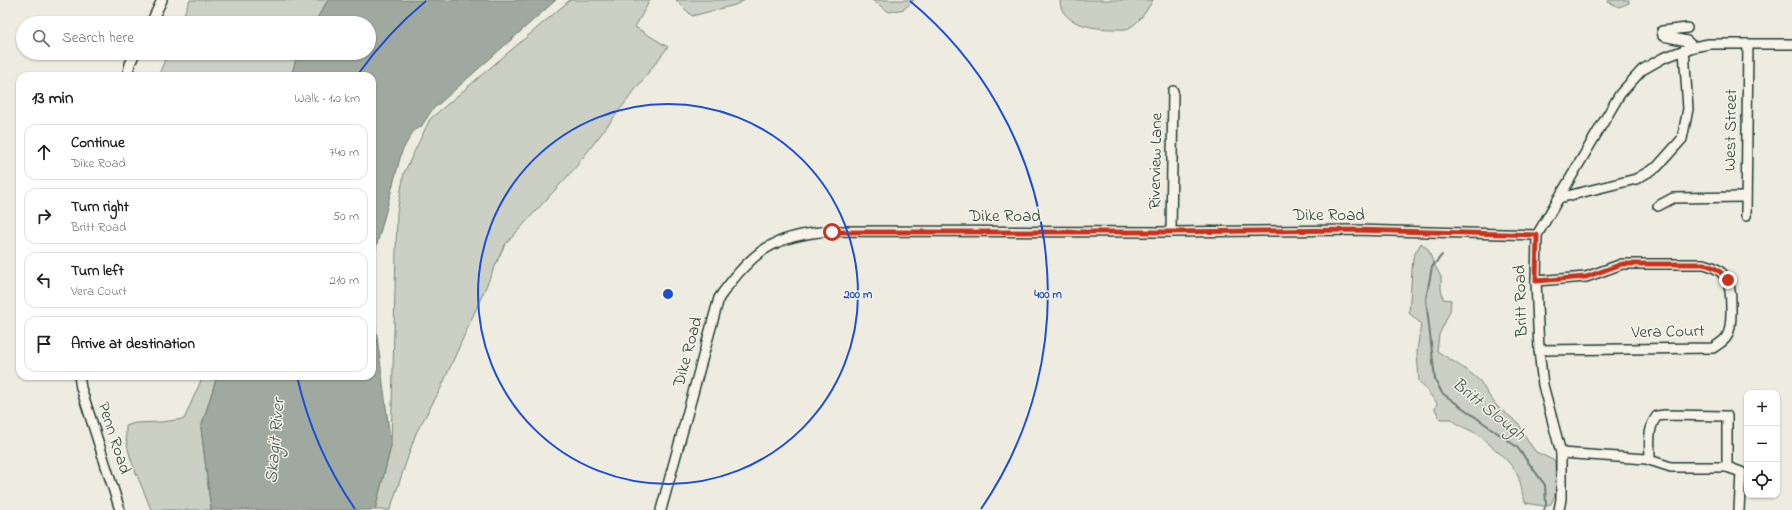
<!DOCTYPE html>
<meta charset="utf-8">
<style>
:root{--surface:#fff;--page:#f6f6f6;--text:#202124;--muted:#757577;--line:#e0e0e0}
body{margin:0;font-family:"Indie Flower",sans-serif;background:var(--page);color:var(--text)}
.controls{position:absolute;right:12px;bottom:12px;display:grid;overflow:hidden;border-radius:8px;box-shadow:0 1px 3px #0004}
.controls button{width:36px;height:36px;display:grid;place-items:center;padding:0;border:0;border-bottom:1px solid var(--line);background:var(--surface);color:var(--text);font:20px sans-serif}
.stop{position:absolute;width:12px;height:12px;margin:-9px;border:3px solid #c8321e;border-radius:50%;background:#fff}
.stop.end{background:#c8321e;border-color:#fff;box-shadow:0 1px 4px #0008}
.list{margin:0;padding:0;list-style:none}
h2{display:flex;justify-content:space-between;align-items:center;height:52px;margin:0;padding:0 16px;font-size:17px}
h2 small{font-size:13px;font-weight:400;color:var(--muted)}
.list li{display:grid;grid-template-columns:26px 1fr auto;gap:12px;align-items:center;box-sizing:border-box;height:56px;margin:0 8px 8px;padding:0 8px;border:1px solid var(--line);border-radius:12px}
.list b{display:block;font-size:15px;white-space:nowrap}
.list p{margin:0;font-size:13px;white-space:nowrap;color:var(--muted)}
.list em{font-size:13px;font-style:normal;color:var(--muted)}
.icon{flex:none;width:22px;height:22px;fill:none;stroke:currentColor;stroke-width:2;stroke-linecap:round;stroke-linejoin:round}
.map{position:relative;flex:none;width:1792px;height:510px;overflow:hidden}
.search{position:absolute;background:var(--surface);box-shadow:0 1px 3px #0004;left:16px;top:16px;width:360px;height:44px;display:flex;align-items:center;gap:10px;box-sizing:border-box;padding:0 14px;border-radius:22px;color:var(--muted);font-size:15px}
.panel{position:absolute;background:var(--surface);box-shadow:0 1px 3px #0004;left:16px;top:72px;width:360px;height:308px;border-radius:12px}
.map>svg:first-child{display:block}
</style>
<div class="map">
<svg width="1792" height="510" viewBox="0 0 1792 510">
<rect width="100%" height="100%" fill="#eeece1"/>
<filter id="ink" filterUnits="userSpaceOnUse"><feTurbulence type="fractalNoise" baseFrequency=".025" numOctaves="2"/><feDisplacementMap in="SourceGraphic" scale="8" xChannelSelector="R" yChannelSelector="G"/><feConvolveMatrix kernelMatrix="1 2 1 2 8 2 1 2 1" color-interpolation-filters="sRGB"/></filter>
<g filter="url(#ink)">
<g fill="#cccfc4" stroke="#76867c">
<path d="M190,0H328L314,23H180Z"/>
<path d="M570,0H650L635,27L668,47L575,168L504,246L440,390L416,433L390,510H375L391,446L397,212L404,173L430,119Z"/>
<path d="M676,0H745L735,5L692,16Z"/>
<path d="M872,0H914L904,9L889,12Z"/>
<path d="M1060,0H1153C1146,11 1141,21 1129,28C1125,30 1119,29 1114,29C1095,29 1060,25 1060,0Z"/>
<path d="M1609,0H1629V3L1619,7L1608,2Z"/>
<path d="M168,53H298L291,76H158Z"/>
<path d="M1421,243L1428,249L1433,262L1441,277V289L1443,299L1451,300L1450,311L1439,335L1437,351L1468,371L1480,381L1487,393L1496,405L1519,424L1527,440L1536,452L1555,461L1556,492L1551,504L1543,506L1526,503C1521,494 1522,485 1518,476C1512,462 1492,447 1480,436C1471,429 1458,427 1452,419H1440L1435,409L1437,403L1419,381L1417,351L1421,324L1409,313L1413,257Z"/>
<path d="M203,376H217L201,428L211,510H151C142,483 124,455 126,426L135,423L161,422L184,419Z"/>
</g>
<g fill="#9fa99f" stroke="#6c7e74">
<path d="M328,0H556L432,110L421,127L414,130L402,151L372,263V76H291L298,53H369V23H314Z"/>
<path d="M372,297L391,446L375,510H211L201,428L217,376H372Z"/>
</g>
<g fill="none" stroke-linecap="round" stroke-linejoin="round">
<path stroke="#6c7e74" stroke-width="2" d="M1442,255L1432,267L1426,299L1435,379L1442,393L1517,447L1545,485L1546,505L1544,510"/>
<g stroke="#1f3d34" stroke-width="12">
<g id="minor">
<path d="M151,23L162,0"/>
<path d="M1687,28L1662,31L1663,36L1687,41L1693,47"/>
<path d="M127,76L130,64L135,53"/>
<path d="M1559,198L1636,179L1657,167L1682,139L1688,109L1684,50"/>
<path d="M1658,206L1673,198L1745,197"/>
<path d="M1746,216L1748,44"/>
<path d="M1171,232L1173,91"/>
<path d="M1536,281L1586,277L1622,264H1704C1731,271 1731,287 1731,312C1731,319 1731,329 1727,336C1724,342 1718,344 1713,348L1539,350"/>
<path d="M79,376L81,388L120,510"/>
<path d="M1561,453L1646,459L1671,467H1727V416L1665,415L1657,416C1647,428 1650,445 1650,460"/>
<path d="M1727,467L1741,472L1739,510"/>
<path d="M661,510L719,298C752,251 774,235 831,231L1171,232L1355,230L1537,235"/>
<path d="M1559,510L1561,499V453L1543,385L1539,350L1536,281L1537,235L1620,94L1642,70L1663,58L1693,47L1709,44H1792"/>
</g>
</g>
<use href="#minor" stroke="#f7f3e8" stroke-width="9"/>
</g>
</g>
<g fill="none" stroke-linecap="round" stroke-linejoin="round" filter="url(#ink)">
<path stroke="#c8321e" stroke-width="5" d="M832,232H1171L1355,230L1537,235L1536,281L1586,277L1622,264H1704C1715,267 1721,271 1728,280"/>
</g>
<g fill="none" stroke="#1d4ed8" stroke-width="2">
<circle cx="668" cy="294" r="190"/>
<path d="M355 509A380 380 0 0 1 297 376M359 73A380 380 0 0 1 426 1M910 1A380 380 0 0 1 981 509"/>
</g>
<g text-anchor="middle" dominant-baseline="central" stroke-width="3" stroke-linejoin="round" paint-order="stroke">
<g font-size="17" fill="#1f3d34" stroke="#f7f3e8">
<text transform="translate(1731 130) rotate(-89)">West Street</text>
<text transform="translate(1156 161) rotate(-89)">Riverview Lane</text>
<text x="1329" y="215">Dike Road</text>
<text x="1005" y="216">Dike Road</text>
<text transform="translate(1521 301) rotate(-92)">Britt Road</text>
<text transform="translate(1668 332) rotate(-1)">Vera Court</text>
<text transform="translate(688 352) rotate(-75)">Dike Road</text>
<text transform="translate(114 438) rotate(72)">Penn Road</text>
</g>
<g font-size="18" font-style="italic" fill="#3f584f" stroke="#f7f3e8">
<text transform="translate(1488 410) rotate(39)">Britt Slough</text>
<text transform="translate(276 441) rotate(-85)">Skagit River</text>
</g>
</g>
<circle cx="668" cy="294" r="6" fill="#1d4ed8" stroke="#f7f3e8" stroke-width="2"/>
<g font-size="12" text-anchor="middle" font-weight="bold" fill="#1d4ed8" stroke="#f7f3e8" stroke-width="3" stroke-linejoin="round" paint-order="stroke">
<text x="858" y="298">200 m</text>
<text x="1048" y="298">400 m</text>
</g>
</svg>
<div class="controls">
<button>+</button>
<button>−</button>
<button><svg class="icon" aria-label="locate" viewBox="0 0 24 24"><circle cx="12" cy="12" r="6"/><path d="M12 2v4M12 18v4M2 12h4M18 12h4"/></svg></button>
</div>
<div class="stop" style="left:832px;top:232px"></div>
<div class="stop end" style="left:1728px;top:280px"></div>
<div class="search"><svg class="icon" aria-label="search" viewBox="0 0 24 24"><circle cx="10" cy="10" r="6"/><path d="M15 15l6 6"/></svg>Search here</div>
<section class="panel">
<h2>13 min<small>Walk · 1.0 km</small></h2>
<ul class="list">
<li><svg class="icon" aria-label="ahead" viewBox="0 0 24 24"><path d="M12 20V5M6 11l6-6 6 6"/></svg><div><b>Continue</b><p>Dike Road</p></div><em>740 m</em></li>
<li><svg class="icon" aria-label="right" viewBox="0 0 24 24"><path d="M7 20v-9h11M14 6l5 5-5 5"/></svg><div><b>Turn right</b><p>Britt Road</p></div><em>50 m</em></li>
<li><svg class="icon" aria-label="left" viewBox="0 0 24 24"><path d="M17 20v-9H6M10 6l-5 5 5 5"/></svg><div><b>Turn left</b><p>Vera Court</p></div><em>210 m</em></li>
<li><svg class="icon" aria-label="arrive" viewBox="0 0 24 24"><path d="M6 21V4h12l-3 4 3 4H6"/></svg><div><b>Arrive at destination</b></div></li>
</ul>
</section>
</div>
